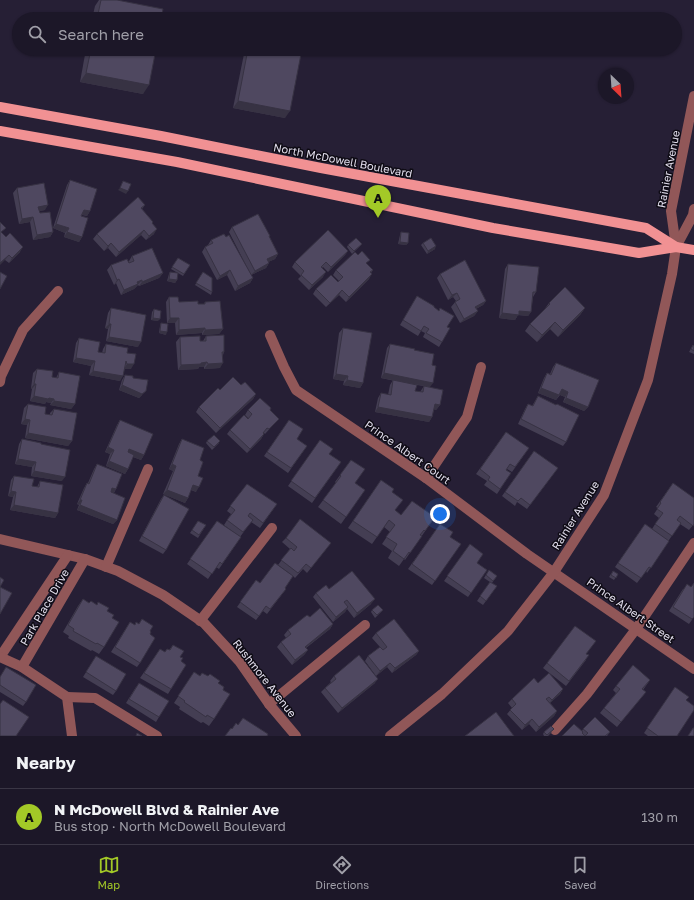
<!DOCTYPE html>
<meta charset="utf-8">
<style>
:root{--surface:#1c1728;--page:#292434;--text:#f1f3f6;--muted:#a09fa8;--line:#3a3645;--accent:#a3c927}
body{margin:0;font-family:"Golos Text",sans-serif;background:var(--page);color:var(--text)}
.compass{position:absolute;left:598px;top:68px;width:36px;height:36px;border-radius:50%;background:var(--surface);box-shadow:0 1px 3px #0004;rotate:155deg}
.you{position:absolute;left:440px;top:514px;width:14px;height:14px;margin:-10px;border:3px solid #fff;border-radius:50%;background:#1a73e8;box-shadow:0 0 0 6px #1a73e833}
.badge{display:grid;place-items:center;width:26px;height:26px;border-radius:50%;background:var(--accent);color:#111;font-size:13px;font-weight:700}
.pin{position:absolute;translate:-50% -33px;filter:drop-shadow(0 1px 2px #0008)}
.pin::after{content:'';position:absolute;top:21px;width:14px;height:12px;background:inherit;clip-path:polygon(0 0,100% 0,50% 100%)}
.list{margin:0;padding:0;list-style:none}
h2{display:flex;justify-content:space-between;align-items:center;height:52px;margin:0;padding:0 16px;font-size:17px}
h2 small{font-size:13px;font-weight:400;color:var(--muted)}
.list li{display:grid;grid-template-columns:26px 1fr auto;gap:12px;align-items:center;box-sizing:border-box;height:56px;padding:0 16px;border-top:1px solid var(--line)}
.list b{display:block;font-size:15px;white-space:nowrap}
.list p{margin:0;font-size:13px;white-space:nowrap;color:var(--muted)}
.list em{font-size:13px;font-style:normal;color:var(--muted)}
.icon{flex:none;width:22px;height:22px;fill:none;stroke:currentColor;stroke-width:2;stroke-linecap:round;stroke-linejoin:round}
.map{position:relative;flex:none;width:694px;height:736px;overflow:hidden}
.search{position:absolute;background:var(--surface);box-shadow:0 1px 3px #0004;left:12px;right:12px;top:12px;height:44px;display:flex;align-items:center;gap:10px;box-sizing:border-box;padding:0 14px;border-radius:22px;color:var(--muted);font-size:15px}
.sheet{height:108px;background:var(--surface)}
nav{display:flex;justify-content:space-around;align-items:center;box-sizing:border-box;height:56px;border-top:1px solid var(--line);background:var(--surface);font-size:11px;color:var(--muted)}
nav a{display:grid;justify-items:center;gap:2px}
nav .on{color:var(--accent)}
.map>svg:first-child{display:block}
</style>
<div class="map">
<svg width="694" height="736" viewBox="0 0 694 736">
<rect width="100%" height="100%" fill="#261f35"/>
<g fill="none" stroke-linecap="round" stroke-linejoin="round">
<g stroke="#915758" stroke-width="10">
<path d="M676,247L693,215L694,209"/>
<path d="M270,335L284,367L296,390L426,478L527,554L694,669"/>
<path d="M0,382L1,376L23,330L58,291"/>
<path d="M426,478L467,417L481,367"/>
<path d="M0,539L85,559L118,571L163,595L204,623L239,661L269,704L296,736"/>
<path d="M106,567L148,469"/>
<path d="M200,621L272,528"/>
<path d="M0,657L68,555"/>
<path d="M0,657L22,667L67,697L72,736"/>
<path d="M22,667L85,559"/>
<path d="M67,697L95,698L157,736"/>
<path d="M269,704L365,625"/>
<path d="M555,730L587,694L636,629L694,543"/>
<path d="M390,736L442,694L508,631L554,572L604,495L648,380L672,274L676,247L671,211L694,96"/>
</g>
<g stroke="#f19193" stroke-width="10">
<path d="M0,107L161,136L321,168L646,228L676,247"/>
<path d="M0,131L177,162L493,228L639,253L676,247L694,250"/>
</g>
</g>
<g fill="#443e53" fill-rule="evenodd">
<path d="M99,0H117L161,19H92L95,6Z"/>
<path d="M86,49H156L143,94L80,82Z"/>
<path d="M245,49H300L285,118L233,108Z"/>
<path d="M70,180L90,211L87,216L82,215V237L79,242L64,237L65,233L53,228V232L50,237L33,240L30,222L19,224L13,193L17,188L45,210L39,211L40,213L53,228L67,185Z"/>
<path d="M145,205L142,209L153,222L152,224L154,234L146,240L141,235L116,257L108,248L104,251L93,239L97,234Z"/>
<path d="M232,227L270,236L269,237L278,254L275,259L268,262L269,263L266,268L251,275L229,232Z"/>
<path d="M401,232L408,243L406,245L398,244L400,235Z"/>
<path d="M2,233L20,252L9,263L5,260Z"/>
<path d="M211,240L253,278L250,283L235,291L227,275L217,280L202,252L205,247L208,245Z"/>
<path d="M423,243L435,249L427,254L421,245Z"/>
<path d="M362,244L352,254L347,247L348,245Z"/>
<path d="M348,251L345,255L328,272L323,267L322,268L323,277L309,290L298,279L301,276L292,267L295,262Z"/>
<path d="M132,256L163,273L159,278L139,286L138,285L134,289L121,295L116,283L114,285L107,270L111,265L129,263V261Z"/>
<path d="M178,258L190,265L183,276L171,269Z"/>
<path d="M367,264L373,270L371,273L369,279L346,302L339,295L326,307L313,294L316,289L338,282L339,281L333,275L336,270Z"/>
<path d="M508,264L536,292L533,297L531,312L528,316L518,315L515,320L499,318L505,269Z"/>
<path d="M170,272L177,280L175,283L167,281L169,274Z"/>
<path d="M203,272L212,292L211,295L195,285Z"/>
<path d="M440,274L486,301L483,305L476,309L478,311L474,316L460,323L451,307L456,301L453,297L448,300L437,278Z"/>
<path d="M417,296L439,311L440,308L447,327L442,342L439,347L423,337L425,333L421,331L418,336L400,325Z"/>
<path d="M169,297L179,302L198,304H204L205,302L223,329L219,334L202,335V333L176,335L175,323H167L166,302Z"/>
<path d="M549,303L585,308L580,315L558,337L550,329L537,342L525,331L530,324L544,310Z"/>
<path d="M111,308L138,347L106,341L108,329L105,328L108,313Z"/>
<path d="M154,309L158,321L151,320L152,312Z"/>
<path d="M161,323L166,335L159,333L160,326Z"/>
<path d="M343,328L363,383L360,388L343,385L344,381L333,379L339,333Z"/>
<path d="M206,336L224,352L223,355L220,368L204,369V367H199L198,369L178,370L176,342L180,337L200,341H203Z"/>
<path d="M79,338L98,352L102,353L103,349L106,344L127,353L131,369H124L120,381L89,375L91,366L73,362L76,343Z"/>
<path d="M390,344L414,350L432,365L430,387L440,405L436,410L434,409L432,417L429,422L375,412L378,398L381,393L388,395L390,385L393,380L400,382L381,378L387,348ZM417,385L424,386L420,392L415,391Z"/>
<path d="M693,345L694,346V354L689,352Z"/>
<path d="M556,363L588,407L584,411L563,402L565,397L560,395L556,400L538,393L544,378L547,373L550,374L553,367Z"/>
<path d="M37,369L52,377L56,378L59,372L75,404L71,409L50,405L51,403L46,402L45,404L30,401L32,389L31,388L33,373Z"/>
<path d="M125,375L133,378L142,395L139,398L119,390L122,380Z"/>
<path d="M241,385L256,394L253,399L216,433L196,412L199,407L220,390Z"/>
<path d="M538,396L556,405L566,442L563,446L518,424L525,409L528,404L532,406Z"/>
<path d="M28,404L45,414L50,415V413L54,409L72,441L68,446L25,438L27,425L21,424L24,408Z"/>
<path d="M248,410H270L275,423L265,434L264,433V434L261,439L247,453L227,434L230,430L248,418L245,415Z"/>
<path d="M120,420L144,455L141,460L133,457L128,469L125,474L106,466L110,454L105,452L117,425Z"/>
<path d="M289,420L297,439L307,446L288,473L264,456Z"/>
<path d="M506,432L529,448L512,472L507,469L506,470L511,473L497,494L484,485L487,481L476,474Z"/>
<path d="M22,439L41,444L62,481L31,476L32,467L15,464L19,444Z"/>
<path d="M182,439L200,460L196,492L191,490L188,498L185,503L163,494L173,471L169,469L179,444Z"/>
<path d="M320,440L329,454L341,462L312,503L288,486Z"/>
<path d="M207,441L219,443L212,450L206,443Z"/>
<path d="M534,451L558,468L527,509L517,502L515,506L502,496Z"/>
<path d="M351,460L355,483L365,490L341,524L318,507L336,483L335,482Z"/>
<path d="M97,464L116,489L114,493L117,520L113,524L77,510L79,505L77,504L84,488L87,483H88L94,469Z"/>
<path d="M14,476L32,486L37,487L40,481L58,513L55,518L10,510L13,497L8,496L11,480Z"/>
<path d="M381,480L392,492L395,511L401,515L435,517L405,560L404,559L399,566L388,558L392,551L382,544L390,532L384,527L372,544L348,528Z"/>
<path d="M673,483L694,524L689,530L680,524L669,540V541L647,573L646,571L637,583L615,567L645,524L652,529L659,518L654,514L658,508L656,507Z"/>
<path d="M247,484L277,504L260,528L251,522L240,537H241L219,569L216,567L208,579L187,564L217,521L236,534L224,525L231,514L227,511Z"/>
<path d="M164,495L166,550L163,554L139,541L161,499Z"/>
<path d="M198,521L206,525L198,538L190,533Z"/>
<path d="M440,524L450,537L461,544L432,585L408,569Z"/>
<path d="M286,538L327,548L307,573L303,569L295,578L293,576L285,588L286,589L267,614L263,611L256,620L237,607L256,580L260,583L289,573L278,565L290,549L282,542Z"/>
<path d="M470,544L477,563L487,570L468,597L444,581Z"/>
<path d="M489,570L497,576L492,583L497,586L483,605L477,601L490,582L484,578Z"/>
<path d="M613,571L618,574L614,580L609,577Z"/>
<path d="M691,587L694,617L689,624L669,611L683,589Z"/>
<path d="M329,589L371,604L354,618L347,609L345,612L333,622L313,597L316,593Z"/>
<path d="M83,599L89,603L107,611L112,618L104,647L99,654L92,650L91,651L68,638L69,636L63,632L78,606Z"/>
<path d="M372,610H383L375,618L371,612Z"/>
<path d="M310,617L333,624L330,629L306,648L308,650L304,655L292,665L277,647L281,642L286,638L284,635L288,630Z"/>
<path d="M142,619L150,631V634L140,663L137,667L111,652L130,622L134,625L139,624Z"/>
<path d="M376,633L419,651L416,655L392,673L387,667L376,676L365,661L368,656L380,647L372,638Z"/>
<path d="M173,645L180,657L181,661L171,689L168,694L140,678L160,649L165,652L167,649L169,650Z"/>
<path d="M587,654L586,660L566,686L543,668L547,663Z"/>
<path d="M96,656L116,691L113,695L83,677Z"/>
<path d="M194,672L200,676L218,683L223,690L214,719L209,726L203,722L201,723L179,709L180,707L174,703Z"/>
<path d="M0,676L26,702L23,706L0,692Z"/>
<path d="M334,676L375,683L338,713L321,692L331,682L330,681Z"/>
<path d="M650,680L643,690L646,692L617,727L600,713L616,693L613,690L616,686Z"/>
<path d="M538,683L563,689L560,694L550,703L557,711L554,716L536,732L529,724L522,730L507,714L512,708L508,703L512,699Z"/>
<path d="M136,687L159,717L156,722L126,703Z"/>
<path d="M675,687L686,700L677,736H648L644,733Z"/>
<path d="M583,729L610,732L607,736H562L582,731Z"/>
<path d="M544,732H552L548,736H544L543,734Z"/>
</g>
<g fill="#373243">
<path d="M86,73L149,85L143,94L80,82Z"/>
<path d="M238,101L290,111L285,118L233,108Z"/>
<path d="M120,188L128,191L126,194L118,190Z"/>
<path d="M48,205L45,210L35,212L38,207Z"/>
<path d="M84,210L90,211L87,216L80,214Z"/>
<path d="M33,217L30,222L19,224L22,219Z"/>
<path d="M56,224L69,228L65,233L53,228Z"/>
<path d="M157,229L154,234L146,240L149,236Z"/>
<path d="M144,230L141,235L116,257L119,252Z"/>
<path d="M53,232L50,237L33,240L37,235Z"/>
<path d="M67,232L82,237L79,242L64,237Z"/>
<path d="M400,242L408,243L406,245L398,244Z"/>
<path d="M111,243L108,248L104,251L108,246Z"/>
<path d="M436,246L435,249L427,254L428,251Z"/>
<path d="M23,247L20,252L9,263L12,258Z"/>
<path d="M348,251L345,255L328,272L331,267Z"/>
<path d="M278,254L275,259L264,264L267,259Z"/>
<path d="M9,255L5,260L0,265V263Z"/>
<path d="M269,263L266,268L251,275L255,271Z"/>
<path d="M230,270L227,275L217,280L220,276Z"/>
<path d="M326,272L323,277L309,290L312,285Z"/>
<path d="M163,273L159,278L139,286L142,282Z"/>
<path d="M372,274L369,279L346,302L349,297Z"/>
<path d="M253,278L250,283L235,291L238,286Z"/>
<path d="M119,279L116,283L114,285L117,280Z"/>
<path d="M169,279L177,280L175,283L167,281Z"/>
<path d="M142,280L134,289L121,295L124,290Z"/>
<path d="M342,290L339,295L326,307L330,303Z"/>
<path d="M457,293L453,297L448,300L452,295Z"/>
<path d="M486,301L483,305L472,311L475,307Z"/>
<path d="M585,308L580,315L558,337L563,330Z"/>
<path d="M478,311L474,316L460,323L464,319Z"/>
<path d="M519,311L531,312L528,316L518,315L515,320L499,318L502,313Z"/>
<path d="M153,318L160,319L158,321L151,320Z"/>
<path d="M170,318H179L175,323H167Z"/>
<path d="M555,322L550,329L537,342L542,335Z"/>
<path d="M109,324H111L108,329L105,328Z"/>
<path d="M205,328L202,333L176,335L179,330Z"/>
<path d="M223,329L219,334L202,335L205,330Z"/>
<path d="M160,331L167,332L166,335L159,333Z"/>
<path d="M109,337L141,342L138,347L106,341Z"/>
<path d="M76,358L95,361L91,366L73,362Z"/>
<path d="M207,362L204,367H199L198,369L178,370L181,365Z"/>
<path d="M223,363L220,368L204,369L208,364Z"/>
<path d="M127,364H134L131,369H124Z"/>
<path d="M93,371L123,376L120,381L89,375Z"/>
<path d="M384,373L433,383L430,387L381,378Z"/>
<path d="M336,374L348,376L344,381L333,379Z"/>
<path d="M347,380L363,383L360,388L343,385Z"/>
<path d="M34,384H36L32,389L31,388Z"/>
<path d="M122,385L146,391L139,398L119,390Z"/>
<path d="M541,388L559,395L556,400L538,393Z"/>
<path d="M562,389L568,392L565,397L558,394Z"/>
<path d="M256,394L253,399L216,433L220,428Z"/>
<path d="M34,396L49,398L54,399L51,403L46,402L45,404L30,401Z"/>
<path d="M566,398L588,407L584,411L563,402Z"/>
<path d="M54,401L75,404L71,409L50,405Z"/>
<path d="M435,404L440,405L436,410L431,409Z"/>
<path d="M378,407L432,417L429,422L375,412Z"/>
<path d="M25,419L30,420L27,425L21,424Z"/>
<path d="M28,433L72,441L68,446L25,438Z"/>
<path d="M264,434L261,439L247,453L250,449Z"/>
<path d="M108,447L114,450L110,454L105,452Z"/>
<path d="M129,449L144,455L141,460L126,454Z"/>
<path d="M18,459L36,462L32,467L15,464Z"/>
<path d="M109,461L128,469L125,474L106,466Z"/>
<path d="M172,464L176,466L173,471L169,469Z"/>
<path d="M34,471L65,477L62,481L31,476Z"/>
<path d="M193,485L199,487L196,492L190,489Z"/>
<path d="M112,488L116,489L113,494L109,492Z"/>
<path d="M167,490L188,498L185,503L163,494Z"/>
<path d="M11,491L16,492L13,497L8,496Z"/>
<path d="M80,500H82L79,505L77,504Z"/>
<path d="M14,505L58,513L55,518L10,510Z"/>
<path d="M80,505L117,520L113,524L77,510Z"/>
<path d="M375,599L371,604L354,618L357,613Z"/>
<path d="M348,607L345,612L333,622L336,617Z"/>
<path d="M333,624L330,629L301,651L305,647Z"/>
<path d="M308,650L304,655L292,665L295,660Z"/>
<path d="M419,651L416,655L392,673L395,668Z"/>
<path d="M390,663L387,667L376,676L380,671Z"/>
<path d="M378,679L375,683L338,713L342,708Z"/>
<path d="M563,689L560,694L548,705L552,700Z"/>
<path d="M557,711L554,716L536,732L539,727Z"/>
<path d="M532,719L529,724L522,730L525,725Z"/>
</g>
<g fill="#4f4860" stroke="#373243">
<path d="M101,0H117L163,9L161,19H97Z"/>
<path d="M91,49H156L149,85L86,73Z"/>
<path d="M248,49H302L290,111L238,101Z"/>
<path d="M70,180L97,189L90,211L84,210L81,216L88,218L82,237L67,232L69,228L56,224Z"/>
<path d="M123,181L131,184L128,191L120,188Z"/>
<path d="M44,183L48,205L38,207L40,213L50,212L53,232L37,235L33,217L22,219L17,188Z"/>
<path d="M138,197L145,205L141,208L153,222L152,223L157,229L149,236L144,230L119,252L111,243L108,246L97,234Z"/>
<path d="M258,214L270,236H269L278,254L267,259L269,263L255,271L232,227Z"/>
<path d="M0,222L6,228L1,232L6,237L10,233L23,247L12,258L9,255L0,263Z"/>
<path d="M328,230L348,251L331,267L326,262L321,267L326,272L312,285L301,275L304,271L295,262Z"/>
<path d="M401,232L409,233L408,243L400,242Z"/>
<path d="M224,234L226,237L229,235L253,278L238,286L230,270L220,276L205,247L213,243L211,240Z"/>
<path d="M356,238L362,244L354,251L348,245Z"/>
<path d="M431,238L436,246L428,251L423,243Z"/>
<path d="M152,248L163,273L142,282V280L137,282L138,284L124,290L119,279L117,280L111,265L127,259L129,263L134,261L132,256Z"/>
<path d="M362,251L370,260L366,263L373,270L370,272L372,274L349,297L342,290L330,303L316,289L331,275L338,282L343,277L336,270L355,252L358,255Z"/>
<path d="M178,258L190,265L184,274L172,267Z"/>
<path d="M465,260L486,301L475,307L478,311L464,319L455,302L460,299L457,293L452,295L440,274Z"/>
<path d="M508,264L539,267L536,292H533L531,312L519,311V315L502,313Z"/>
<path d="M0,272L7,276L0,289Z"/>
<path d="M170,272L178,273L177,280L169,279Z"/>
<path d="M203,272L212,278V292L196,283Z"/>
<path d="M565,287L585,308L563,330L555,322L542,335L530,324L550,304L549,303Z"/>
<path d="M417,296L434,306V307L439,311L440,308L454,316L447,327L450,328L442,342L426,333L429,329L424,326L421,331L403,320Z"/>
<path d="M169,297H178L179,302L198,301V304H205V302L220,301L223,329L205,330V328L179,330V318H170Z"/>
<path d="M111,308L146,315L141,342L109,337L111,324H109Z"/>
<path d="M154,309L161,311L160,319L153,318Z"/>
<path d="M161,323L168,324L167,332L160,331Z"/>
<path d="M343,328L372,333L363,383L347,380L348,376L336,374Z"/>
<path d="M224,335V352H222L223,363L208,364L207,362L201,363V364L181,365L180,337L200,336V341H206V336Z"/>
<path d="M79,338L100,342L98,352L105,353L106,344L128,348L127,353L136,354L134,364H127L126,361L123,376L93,371L95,361L76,358Z"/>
<path d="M390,344L415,349L414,350L434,354L432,365L436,366L433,383L384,373Z"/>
<path d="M693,345L694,346V351L691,349Z"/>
<path d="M556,363L599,380L588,407L566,398L568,392L562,389L559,395L541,388L547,373L551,375Z"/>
<path d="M37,369L53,371L52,377L58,378L59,372L80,376L75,404L54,401V399L49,398L48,399L34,396L36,384H34Z"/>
<path d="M125,375L133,376V378L148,380L146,391L142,394L122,385Z"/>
<path d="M233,377L241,385L245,382L256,394L220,428L199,407L218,388L220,390Z"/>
<path d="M393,380L417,385L415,391L423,392L424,386L443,390L440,405L435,404L432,417L378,407L381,393L391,395Z"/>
<path d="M538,396L556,405L557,404L579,415L566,442L521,419L528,404L533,406Z"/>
<path d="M260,398L271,408L270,410L279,419L269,429L267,428L263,433L264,434L250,449L230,430L244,415L248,419L252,414L248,410Z"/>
<path d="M28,404L46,407L45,414L52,415L54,409L77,413L72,441L28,433L30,420L25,419Z"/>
<path d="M120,420L153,434L144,455L129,449L128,452L134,455L128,469L109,461L114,450L108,447Z"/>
<path d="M289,420L303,429L297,439L307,446L291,468L267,452Z"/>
<path d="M506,432L529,448L515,467L510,464L506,470L511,473L500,489L488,480L490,477L480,469Z"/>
<path d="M214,435L220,441L214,447L207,441Z"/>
<path d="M22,439L41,443V444L70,450L65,477L34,471L36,462L18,459Z"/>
<path d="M182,439L204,448L200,460L203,462L198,476L203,478L199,487L193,485L188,498L167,490L176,466L172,464Z"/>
<path d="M320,440L333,449L329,454L341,462L315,498L291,481Z"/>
<path d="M534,451L558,468L530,505L521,498L518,501L505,492Z"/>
<path d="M351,460L365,469L355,483L365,490L346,517L323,500L341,476L340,475Z"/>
<path d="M97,464L122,474L116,489L112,488L111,492L125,498L117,520L80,505L82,500H80L87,483L89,484Z"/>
<path d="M14,476L34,479L32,486L39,487L40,481L63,485L58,513L14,505L16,492L11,491Z"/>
<path d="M381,480L394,489L392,492L403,500L395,510L401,515L412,501L435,517L425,531L424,530L420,535L422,536L410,553L409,552L404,559L393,551L397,544L386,537L395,525L389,520L377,537L353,521Z"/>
<path d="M673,483L694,498V524L693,526L680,516L677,520L681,523L672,536L655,524L663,513L657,509L661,503L660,502Z"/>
<path d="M247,484L277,504L263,523L250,513L248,516L253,520L243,532L227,520L235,510L230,506Z"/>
<path d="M164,495L189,509L166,550L142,536Z"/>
<path d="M300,519L331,543L311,568L306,564L298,573L281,560L291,548L294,551L297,547L286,538Z"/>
<path d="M198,521L206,525L199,535L192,530Z"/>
<path d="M217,521L241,537L222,564L220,562L212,574L190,559Z"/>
<path d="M440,524L453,532L450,537L461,544L435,581L412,564Z"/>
<path d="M645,524L669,541L651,568L649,567L641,578L618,563Z"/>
<path d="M470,544L483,554L477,563L487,570L471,593L447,576Z"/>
<path d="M275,563L293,576L285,588L286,589L270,609L266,606L259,616L240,602L256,580L260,583Z"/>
<path d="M489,570L497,576L493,581L486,575Z"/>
<path d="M352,571L375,599L357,613L347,600L344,602L348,607L336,617L316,593L326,585L329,589Z"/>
<path d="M613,571L618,574L616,578L611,575Z"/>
<path d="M0,577L4,580L0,587L12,593L0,614Z"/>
<path d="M490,582L497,586L486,601L480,596Z"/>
<path d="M694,583V617L692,619L673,607L687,584L691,587Z"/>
<path d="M83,599L89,603L91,601L97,605L98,602L109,608L107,611L114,615L112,618L119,622L104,647L97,643L96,644L73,631L74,629L68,625Z"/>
<path d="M378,605L383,610L377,615L372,610Z"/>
<path d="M320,608L333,624L305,647L308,650L295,660L281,642L291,634L288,630L307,615L310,617Z"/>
<path d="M142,619L153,626L150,631L151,632L150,634L155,638L140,663L115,647L130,622L135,625L136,622L139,624Z"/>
<path d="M394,619L419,651L395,668L390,663L380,671L368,656L380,647L383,650L387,647L376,633Z"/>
<path d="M575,626L596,641L586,654L589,655L569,681L547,663Z"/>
<path d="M173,645L184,651L180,657L183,658L181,661L186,665L171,689L144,673L160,649L165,652L167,649L170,650Z"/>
<path d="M359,655L378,679L342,708L325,688L336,679L334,676Z"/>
<path d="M96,656L126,674L116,691L86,672Z"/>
<path d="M633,665L650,680L642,689L646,692L621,722L604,708L620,689L616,686Z"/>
<path d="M6,667L36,685L26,702L0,685V677Z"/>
<path d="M194,672L200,676L202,673L208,676L210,674L220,681L218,683L224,687L223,690L230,694L214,719L207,715L206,717L184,702L185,701L178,696Z"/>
<path d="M549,673L563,689L552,700L549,697L546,699L557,711L539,727L532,719L525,725L510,710L516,704L512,699L534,678L538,683Z"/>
<path d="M139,683L169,701L159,717L129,699Z"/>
<path d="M675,687L689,697L686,700L694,706V710L677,736H658L647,728Z"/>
<path d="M3,700L29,717L16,736H0V704Z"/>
<path d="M496,712L514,736H465Z"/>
<path d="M595,717L610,732L605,736H585L588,733L583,729Z"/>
<path d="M243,718L268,734L267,736H225L231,728L232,729L236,723L238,725Z"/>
<path d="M574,724L583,732L582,733L585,736H562Z"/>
<path d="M551,726L554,729L547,735L544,732Z"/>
<path d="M693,728H694V736H688Z"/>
<path d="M137,733L142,736H136Z"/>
</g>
<g text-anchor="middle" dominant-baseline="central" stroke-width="3" stroke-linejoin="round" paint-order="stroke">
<g font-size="11" fill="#e2deed" stroke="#0e0b14">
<text transform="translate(343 160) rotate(11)">North McDowell Boulevard</text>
<text transform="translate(668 169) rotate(-79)">Rainier Avenue</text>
<text transform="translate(408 452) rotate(35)">Prince Albert Court</text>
<text transform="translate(575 515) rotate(-58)">Rainier Avenue</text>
<text transform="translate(44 607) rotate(-60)">Park Place Drive</text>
<text transform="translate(631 610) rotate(35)">Prince Albert Street</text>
<text transform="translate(265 678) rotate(52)">Rushmore Avenue</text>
</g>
</g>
</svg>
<svg class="compass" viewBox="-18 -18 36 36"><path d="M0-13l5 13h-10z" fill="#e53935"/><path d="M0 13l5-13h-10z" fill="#a09fa8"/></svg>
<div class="you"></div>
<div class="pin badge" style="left:378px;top:218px">A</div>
<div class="search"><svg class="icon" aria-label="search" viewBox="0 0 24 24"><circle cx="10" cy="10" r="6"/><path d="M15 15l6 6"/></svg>Search here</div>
</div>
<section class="sheet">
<h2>Nearby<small></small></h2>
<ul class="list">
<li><span class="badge">A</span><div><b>N McDowell Blvd &amp; Rainier Ave</b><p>Bus stop · North McDowell Boulevard</p></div><em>130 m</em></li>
</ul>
</section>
<nav>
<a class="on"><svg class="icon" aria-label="map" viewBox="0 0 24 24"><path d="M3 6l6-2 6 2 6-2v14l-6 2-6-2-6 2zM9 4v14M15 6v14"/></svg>Map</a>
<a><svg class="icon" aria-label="directions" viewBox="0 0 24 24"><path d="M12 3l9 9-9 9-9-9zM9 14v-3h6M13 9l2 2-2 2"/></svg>Directions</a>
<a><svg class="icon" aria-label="saved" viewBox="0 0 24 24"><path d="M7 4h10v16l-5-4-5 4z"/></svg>Saved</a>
</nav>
